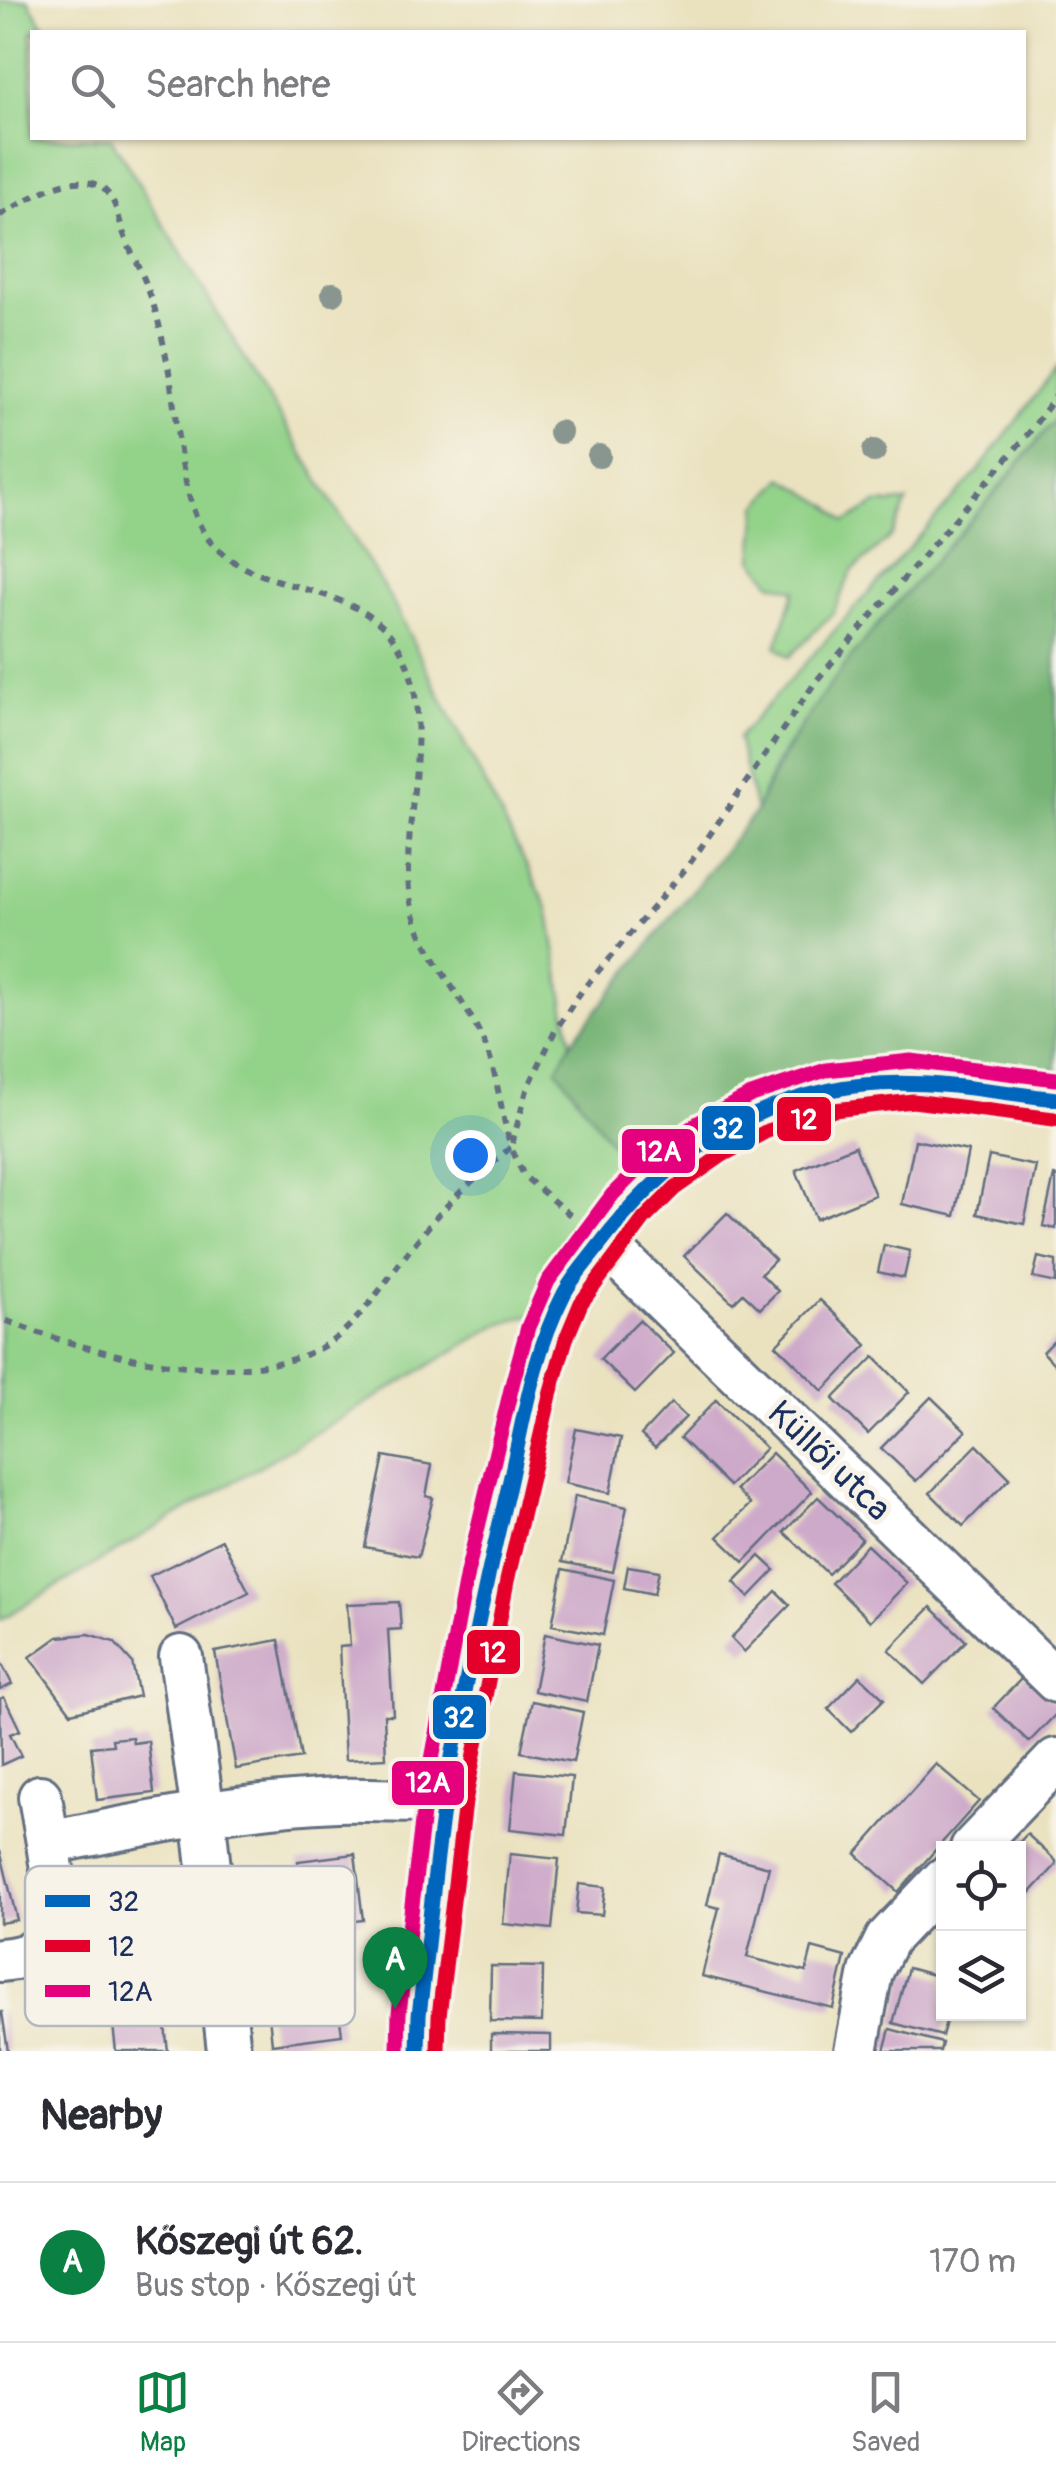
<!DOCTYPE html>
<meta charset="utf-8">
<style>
:root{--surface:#fff;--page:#f2f2f3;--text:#2b2b33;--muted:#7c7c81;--line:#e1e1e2;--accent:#0b8043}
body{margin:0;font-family:Pangolin,sans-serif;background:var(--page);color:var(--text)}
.controls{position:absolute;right:30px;bottom:30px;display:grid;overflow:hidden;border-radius:0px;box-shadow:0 2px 8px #0004}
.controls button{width:90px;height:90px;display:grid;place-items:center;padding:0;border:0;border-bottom:2px solid var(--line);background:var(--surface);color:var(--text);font:50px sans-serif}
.you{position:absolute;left:470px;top:1155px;width:35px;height:35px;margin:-25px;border:8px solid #fff;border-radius:50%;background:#1a73e8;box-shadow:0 0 0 15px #1a73e833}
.badge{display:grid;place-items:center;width:65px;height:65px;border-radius:50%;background:var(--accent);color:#fff;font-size:32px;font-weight:700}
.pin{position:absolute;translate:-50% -82px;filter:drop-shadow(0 2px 5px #0008)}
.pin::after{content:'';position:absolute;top:52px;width:35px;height:30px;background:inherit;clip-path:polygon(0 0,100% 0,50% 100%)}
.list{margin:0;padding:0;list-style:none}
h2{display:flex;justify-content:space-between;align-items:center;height:130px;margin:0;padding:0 40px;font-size:42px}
h2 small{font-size:32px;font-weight:400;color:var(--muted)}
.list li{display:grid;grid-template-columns:65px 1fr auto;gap:30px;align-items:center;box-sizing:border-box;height:160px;padding:0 40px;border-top:2px solid var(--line)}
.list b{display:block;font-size:38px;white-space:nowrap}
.list p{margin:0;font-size:32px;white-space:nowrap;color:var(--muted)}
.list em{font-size:32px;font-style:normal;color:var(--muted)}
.icon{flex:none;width:55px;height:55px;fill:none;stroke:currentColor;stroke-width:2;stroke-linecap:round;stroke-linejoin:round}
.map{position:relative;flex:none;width:1056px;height:2051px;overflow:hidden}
.search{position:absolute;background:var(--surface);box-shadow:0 2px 8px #0004;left:30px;right:30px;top:30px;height:110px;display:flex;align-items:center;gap:25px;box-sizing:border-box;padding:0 35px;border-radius:0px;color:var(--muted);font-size:38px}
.sheet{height:290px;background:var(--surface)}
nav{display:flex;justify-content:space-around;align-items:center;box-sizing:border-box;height:140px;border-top:2px solid var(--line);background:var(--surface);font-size:28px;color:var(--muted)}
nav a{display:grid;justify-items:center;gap:5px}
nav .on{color:var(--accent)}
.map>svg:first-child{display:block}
</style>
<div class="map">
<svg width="1056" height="2051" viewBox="0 0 1056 2051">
<rect width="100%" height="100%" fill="#f7f3e8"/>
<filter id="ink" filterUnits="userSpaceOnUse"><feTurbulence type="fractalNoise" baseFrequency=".01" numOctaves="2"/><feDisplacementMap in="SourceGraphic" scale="20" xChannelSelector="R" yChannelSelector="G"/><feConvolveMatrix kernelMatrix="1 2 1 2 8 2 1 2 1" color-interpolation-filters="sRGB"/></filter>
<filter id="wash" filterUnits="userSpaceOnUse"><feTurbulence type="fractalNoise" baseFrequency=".0048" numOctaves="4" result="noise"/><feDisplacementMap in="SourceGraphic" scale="40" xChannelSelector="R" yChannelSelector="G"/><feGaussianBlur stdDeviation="2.25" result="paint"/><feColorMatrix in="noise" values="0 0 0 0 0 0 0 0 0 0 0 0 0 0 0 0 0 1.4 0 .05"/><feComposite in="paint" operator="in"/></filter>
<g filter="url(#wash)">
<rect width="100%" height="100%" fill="#eae2bf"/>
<g fill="#93d289" stroke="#578074" stroke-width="2.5">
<path d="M0,0H28L47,32H32V138H111L392,601L548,908L571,1043L557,1069L632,1172L534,1314L496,1326L0,1620Z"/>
<path d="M1056,369V418L987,502L877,625L799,729L775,765L756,811L738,738L979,470Z"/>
<path d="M783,478L829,506L846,522L876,504L907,502L892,535L852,571L833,613L789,657L776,647L795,590L771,583L753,559L758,506Z"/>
</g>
<path fill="#76b475" stroke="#48726a" stroke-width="2.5" d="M1056,418V1085L932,1068L632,1172L557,1069L571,1043L756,811C806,693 900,601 983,507C1009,478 1032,448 1056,418Z"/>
<g id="blocks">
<g fill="#ceaaca">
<path d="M915,1140L968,1151L955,1216L902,1204Z"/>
<path d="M855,1146L875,1195L816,1219L796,1170Z"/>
<path d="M989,1156L1036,1166L1024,1224L977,1214Z"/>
<path d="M1054,1176H1056V1229L1043,1226Z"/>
<path d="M727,1213L775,1260L761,1274L778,1291L760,1309L743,1293L733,1303L684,1256Z"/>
<path d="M884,1245L910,1251L904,1278L878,1272Z"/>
<path d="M1038,1257L1056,1261V1283L1033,1278Z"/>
<path d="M820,1300L867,1345L823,1391L776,1345Z"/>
<path d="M639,1320L674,1353L635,1393L600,1359Z"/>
<path d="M1056,1339V1366L1043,1352Z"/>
<path d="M874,1357L909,1392L868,1434L833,1399Z"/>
<path d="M931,1397L966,1431L916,1481L881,1448Z"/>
<path d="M716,1400L766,1448L729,1486L680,1438Z"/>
<path d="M671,1403L686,1417L655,1448L641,1435Z"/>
<path d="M576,1429L621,1438L610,1493L565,1483Z"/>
<path d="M977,1445L1010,1478L963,1526L930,1493Z"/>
<path d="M772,1453L812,1492L744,1562L718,1537L750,1504L736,1489Z"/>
<path d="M384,1456L432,1465L426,1496L433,1498L418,1557L365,1547Z"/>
<path d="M575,1496L627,1507L613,1572L562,1562Z"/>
<path d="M818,1497L862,1539L828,1574L784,1532Z"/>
<path d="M222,1540L249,1592L176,1629L150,1576Z"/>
<path d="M867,1545L907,1583L870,1621L831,1583Z"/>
<path d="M760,1556L775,1570L749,1597L734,1582Z"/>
<path d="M628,1566L659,1571L654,1594L624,1588Z"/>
<path d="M563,1569L614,1580L603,1635L552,1625Z"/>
<path d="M776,1591L790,1605L744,1652L731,1638Z"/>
<path d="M399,1602L401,1629L388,1630L393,1715H384L386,1758L345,1760L339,1647L350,1646L347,1604Z"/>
<path d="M931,1607L966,1641L924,1684L889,1650Z"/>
<path d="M89,1634L114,1642L132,1662L139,1696L71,1713L30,1657L58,1637Z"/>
<path d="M545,1634L598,1645L587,1702L534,1691Z"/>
<path d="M279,1640L301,1758L236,1769L215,1652Z"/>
<path d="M0,1660L12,1684L0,1690Z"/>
<path d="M1025,1675L1056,1705V1714L1029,1742L993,1708Z"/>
<path d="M860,1676L884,1699L851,1732L828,1709Z"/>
<path d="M4,1697L20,1730L10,1734L21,1756L1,1765L0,1699Z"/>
<path d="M532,1701L583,1712L573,1762L521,1752Z"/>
<path d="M132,1737L133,1743L148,1741L154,1793L97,1800L91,1747L113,1745L112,1739Z"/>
<path d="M936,1764L979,1801L898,1892L856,1854Z"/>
<path d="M516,1771L572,1777L566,1835L510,1829Z"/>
<path d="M1027,1834L1056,1861V1865L1019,1905V1849L1014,1848Z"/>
<path d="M0,1850L17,1920L0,1923Z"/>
<path d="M355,1854L363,1920L306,1927L298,1861Z"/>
<path d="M510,1854L559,1859L552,1929L503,1924Z"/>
<path d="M719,1854L769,1867L747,1957L806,1972L812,1948L845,1957L833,2008L702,1976L719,1908L707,1905Z"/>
<path d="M579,1884L605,1887L602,1915L576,1913Z"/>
<path d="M491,1966L543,1967L542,2022L490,2021Z"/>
<path d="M318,1968L321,1991L336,1989L342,2035L272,2044L267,1997L282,1996L279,1973Z"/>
<path d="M908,1968L944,1978V2014H948L942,2036L893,2023Z"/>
<path d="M161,1993L168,2051H116L110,1999Z"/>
<path d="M0,2012H2L8,2051H0Z"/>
<path d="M890,2029L942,2043L940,2051H884Z"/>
<path d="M491,2034L551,2035V2051H491Z"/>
</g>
</g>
</g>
<g filter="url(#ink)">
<use href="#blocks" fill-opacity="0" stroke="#636e80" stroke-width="2.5"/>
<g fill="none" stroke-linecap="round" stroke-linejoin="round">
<g stroke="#636e80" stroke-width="48">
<g id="minor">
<path d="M602,1241L1056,1681"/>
<path d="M181,1657L203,1813L229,2051"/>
<path d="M40,1797L48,1843"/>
<path d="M972,1848L1056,1760"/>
<path d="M0,1960C78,1954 55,1897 48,1843C143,1824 239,1804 337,1800C373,1799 408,1803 445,1799"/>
<path d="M856,2051L871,1972L887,1939L944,1879"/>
</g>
</g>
<g stroke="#636e80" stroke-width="60">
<path id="major" d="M418,2051L419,2015L445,1799L487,1577L532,1386L547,1332L564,1293L629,1206L662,1173L710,1139L759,1113L830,1090L913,1081L1056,1099"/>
</g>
<g stroke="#636e80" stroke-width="6" stroke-dasharray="8 8" stroke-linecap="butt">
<path d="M0,215C25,202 60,176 91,183C116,189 117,216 125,237C132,256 143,273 149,292C158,315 163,342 168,366C177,413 180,504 209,540C255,598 363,578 401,651C437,719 402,818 409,890C415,946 459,989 482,1038C498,1072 500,1111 511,1147C480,1174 450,1199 424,1232C396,1265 375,1302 343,1332C266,1402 85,1354 0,1318"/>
<path d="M570,1215L524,1176L511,1147L527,1090L556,1029L583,989L688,866L817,680L1028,434L1056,396"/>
</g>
<use href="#minor" stroke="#fff" stroke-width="42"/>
<use href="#major" stroke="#fbbb8d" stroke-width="55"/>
<g stroke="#f7f3e8" stroke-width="22">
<path id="bus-1" d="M418,2051L419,2015C428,1943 434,1869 445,1797C463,1692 484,1588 509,1485C523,1423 533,1354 563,1296C571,1279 586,1263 598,1247C658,1168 731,1111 830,1090C906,1074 981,1090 1056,1099"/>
</g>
<g stroke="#f7f3e8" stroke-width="22">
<path id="bus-2" d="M438,2051L439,2016L465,1802L507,1581L551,1391L566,1339L581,1303L644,1219L675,1188L721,1156L767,1131L834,1110L913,1101L1054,1119"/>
</g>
<g stroke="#f7f3e8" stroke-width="22">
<path id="bus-3" d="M398,2050L399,2013L425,1797L467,1573L513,1381L528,1327L548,1281L613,1194L649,1158L698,1123L751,1095L826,1070L911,1061L1056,1079"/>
</g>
<use href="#bus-1" stroke="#0065bd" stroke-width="15"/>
<use href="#bus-2" stroke="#e4002b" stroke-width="15"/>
<use href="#bus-3" stroke="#e5007d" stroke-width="15"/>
</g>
<g fill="#899690">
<circle cx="333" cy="294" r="12"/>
<circle cx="560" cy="432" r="12"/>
<circle cx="874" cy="451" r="12"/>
<circle cx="599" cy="456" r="12"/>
</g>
</g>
<g text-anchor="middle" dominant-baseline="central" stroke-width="10" stroke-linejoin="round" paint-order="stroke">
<g font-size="35" fill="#1b2f5e" stroke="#f7f3e8">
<text transform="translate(829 1461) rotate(44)">Küllői utca</text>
</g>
</g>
<rect x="25" y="1866" width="330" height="160" rx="15" fill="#f7f3e8" stroke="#b5b8bf" stroke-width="2.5"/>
<rect x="45" y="1895" width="45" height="12" fill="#0065bd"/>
<rect x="45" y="1940" width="45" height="12" fill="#e4002b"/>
<rect x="45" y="1985" width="45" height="12" fill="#e5007d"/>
<g font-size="28" fill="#1b2f5e">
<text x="108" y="1911">32</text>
<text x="108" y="1956">12</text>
<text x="108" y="2001">12A</text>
</g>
<g stroke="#f7f3e8" stroke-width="4">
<rect x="775" y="1095" width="58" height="48" rx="10" fill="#e4002b"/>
<rect x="700" y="1104" width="57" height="48" rx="10" fill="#0065bd"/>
<rect x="620" y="1127" width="77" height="48" rx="10" fill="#e5007d"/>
<rect x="465" y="1628" width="57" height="48" rx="10" fill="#e4002b"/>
<rect x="431" y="1693" width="57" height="48" rx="10" fill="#0065bd"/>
<rect x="390" y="1759" width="76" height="48" rx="10" fill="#e5007d"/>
</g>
<g font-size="28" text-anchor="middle" font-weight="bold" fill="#fff">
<text x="804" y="1129">12</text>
<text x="728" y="1138">32</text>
<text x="659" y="1161">12A</text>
<text x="493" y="1662">12</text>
<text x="459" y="1727">32</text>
<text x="428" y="1792">12A</text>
</g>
</svg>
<div class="controls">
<button><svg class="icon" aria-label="locate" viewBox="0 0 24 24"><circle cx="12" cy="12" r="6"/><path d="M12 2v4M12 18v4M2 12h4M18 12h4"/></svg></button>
<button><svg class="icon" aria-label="layers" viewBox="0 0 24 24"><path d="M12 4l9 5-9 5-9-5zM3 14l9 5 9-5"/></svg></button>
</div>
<div class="you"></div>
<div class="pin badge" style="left:395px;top:2009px">A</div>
<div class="search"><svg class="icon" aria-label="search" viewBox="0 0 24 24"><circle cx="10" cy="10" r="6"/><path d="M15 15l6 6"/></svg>Search here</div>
</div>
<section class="sheet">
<h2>Nearby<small></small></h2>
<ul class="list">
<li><span class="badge">A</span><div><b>Kőszegi út 62.</b><p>Bus stop · Kőszegi út</p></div><em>170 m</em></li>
</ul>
</section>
<nav>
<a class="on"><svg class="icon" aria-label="map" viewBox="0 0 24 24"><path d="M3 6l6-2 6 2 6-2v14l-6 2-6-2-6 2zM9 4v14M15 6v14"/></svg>Map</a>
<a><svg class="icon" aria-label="directions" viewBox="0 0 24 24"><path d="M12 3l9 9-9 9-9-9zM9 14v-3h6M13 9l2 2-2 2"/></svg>Directions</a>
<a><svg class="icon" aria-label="saved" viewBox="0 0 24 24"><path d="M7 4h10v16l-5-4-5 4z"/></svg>Saved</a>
</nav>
